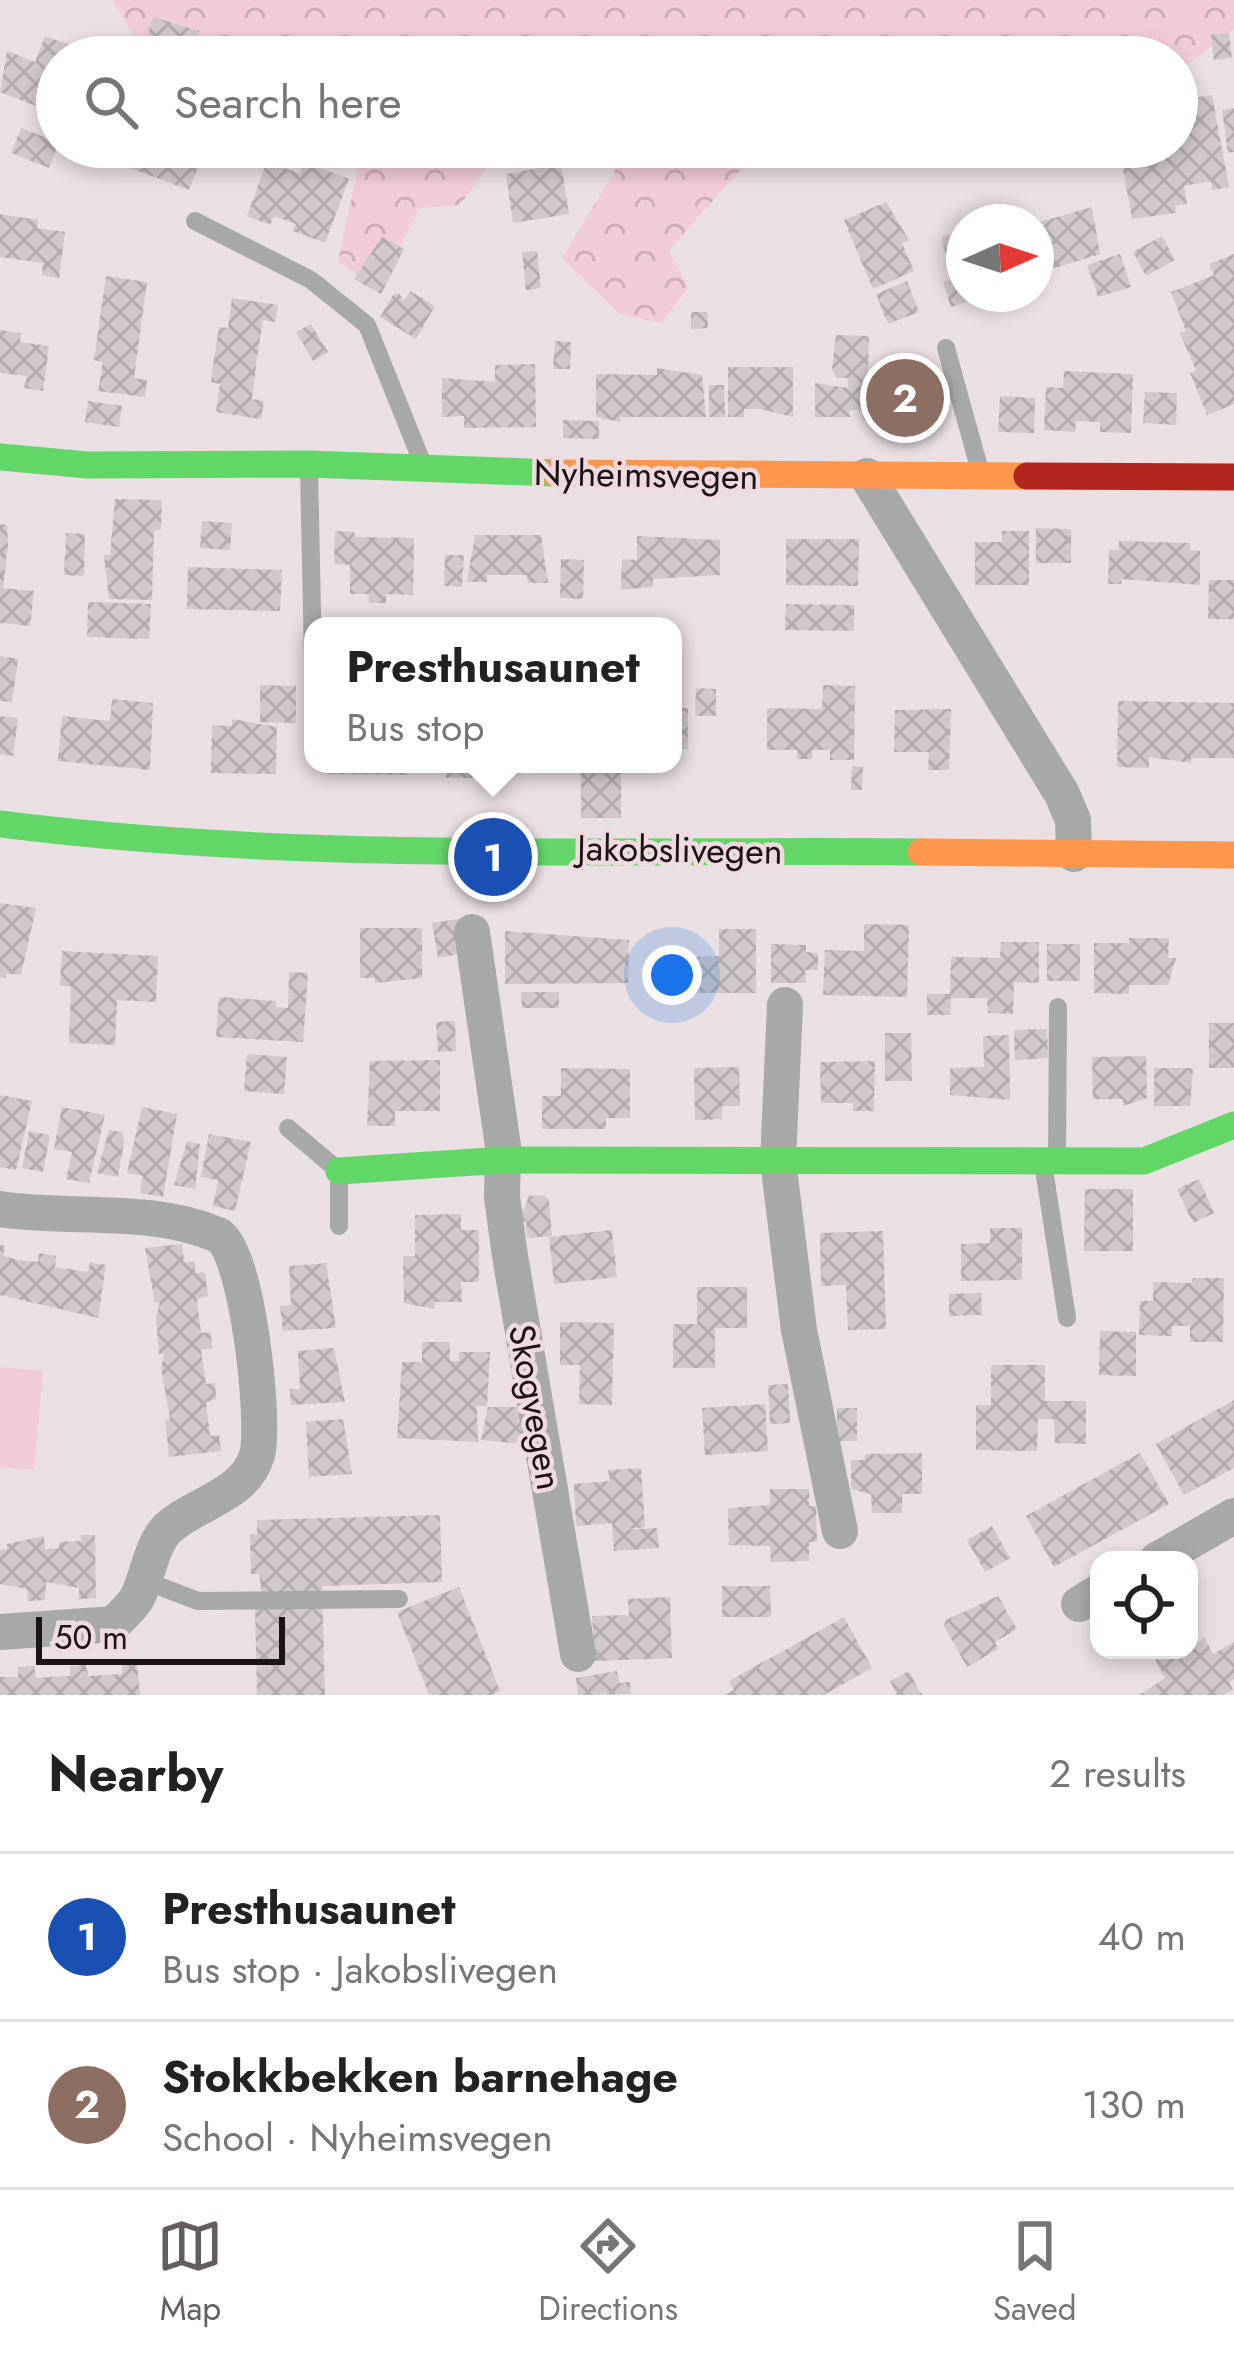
<!DOCTYPE html>
<meta charset="utf-8">
<style>
:root{--surface:#fff;--page:#f6f6f6;--text:#222;--muted:#767676;--line:#e0e0e0;--accent:#645c5e}
body{margin:0;font-family:Jost,sans-serif;background:var(--page);color:var(--text)}
.controls{position:absolute;right:36px;bottom:36px;display:grid;overflow:hidden;border-radius:24px;box-shadow:0 6px 18px #0003}
.controls button{width:108px;height:108px;display:grid;place-items:center;padding:0;border:0;border-bottom:3px solid var(--line);background:var(--surface);color:var(--text);font:60px sans-serif}
.compass{position:absolute;left:946px;top:204px;width:108px;height:108px;border-radius:50%;background:var(--surface);box-shadow:0 6px 18px #0003;rotate:87deg}
.scale{position:absolute;left:36px;bottom:30px;width:249px;box-sizing:border-box;padding-left:12px;border:6px solid #1c1517;border-top:0;font-size:33px;line-height:42px;white-space:nowrap;color:#1c1517;-webkit-text-stroke:9px #efdadf;paint-order:stroke}
.you{position:absolute;left:672px;top:975px;width:42px;height:42px;margin:-30px;border:9px solid #fff;border-radius:50%;background:#1a73e8;box-shadow:0 0 0 18px #1a73e833}
.badge{display:grid;place-items:center;width:78px;height:78px;border-radius:50%;background:var(--accent);color:#fff;font-size:39px;font-weight:700}
.pin{position:absolute;translate:-50% -50%;border:6px solid #fff;box-shadow:0 3px 12px #0006}
.popup{position:absolute;left:304px;top:617px;width:378px;height:156px;box-sizing:border-box;display:grid;place-content:center;border-radius:24px;background:var(--surface);filter:drop-shadow(0 3px 9px #0005);font-size:39px;white-space:nowrap;color:var(--muted)}
.popup b{font-size:45px;color:var(--text)}
.popup::after{content:'';position:absolute;left:50%;top:100%;margin-left:-24px;border:24px solid transparent;border-top-color:var(--surface)}
.list{margin:0;padding:0;list-style:none}
h2{display:flex;justify-content:space-between;align-items:center;height:156px;margin:0;padding:0 48px;font-size:51px}
h2 small{font-size:39px;font-weight:400;color:var(--muted)}
.list li{display:grid;grid-template-columns:78px 1fr auto;gap:36px;align-items:center;box-sizing:border-box;height:168px;padding:0 48px;border-top:3px solid var(--line)}
.list b{display:block;font-size:45px;white-space:nowrap}
.list p{margin:0;font-size:39px;white-space:nowrap;color:var(--muted)}
.list em{font-size:39px;font-style:normal;color:var(--muted)}
.icon{flex:none;width:66px;height:66px;fill:none;stroke:currentColor;stroke-width:2;stroke-linecap:round;stroke-linejoin:round}
.map{position:relative;flex:none;width:1234px;height:1695px;overflow:hidden}
.search{position:absolute;background:var(--surface);box-shadow:0 6px 18px #0003;left:36px;right:36px;top:36px;height:132px;display:flex;align-items:center;gap:30px;box-sizing:border-box;padding:0 42px;border-radius:66px;color:var(--muted);font-size:45px}
.sheet{height:492px;background:var(--surface)}
nav{display:flex;justify-content:space-around;align-items:center;box-sizing:border-box;height:168px;border-top:3px solid var(--line);background:var(--surface);font-size:33px;color:var(--muted)}
nav a{display:grid;justify-items:center;gap:6px}
nav .on{color:var(--accent)}
.map>svg:first-child{display:block}
</style>
<div class="map">
<svg width="1234" height="1695" viewBox="0 0 1234 1695">
<defs>
<pattern id="forest-crowns" width="20" height="18" patternUnits="userSpaceOnUse" patternTransform="scale(3)"><rect width="20" height="18" fill="#f1ccd6"/><path d="M2 6a3 3 0 1 1 6 0M12 15a3 3 0 1 1 6 0" fill="none" stroke="#ceaeb7"/></pattern>
<pattern id="building-cross-hatch" width="8" height="8" patternUnits="userSpaceOnUse" patternTransform="scale(3)"><rect width="8" height="8" fill="#d1c8ca"/><path d="M0 0l8 8M0 8l8-8" fill="none" stroke="#b3abad"/></pattern>
</defs>
<rect width="100%" height="100%" fill="#eadfe2"/>
<g fill="url(#forest-crowns)">
<path d="M112,0H1234V29L1177,73V57H171L134,36Z"/>
<path d="M317,147H539L491,162L460,205L420,208L378,290L338,261L358,168Z"/>
<path d="M575,147H761L669,250L688,288L661,323L620,314L562,258L616,169Z"/>
</g>
<path fill="#f1ccd6" d="M0,1367L43,1371L34,1470L0,1467Z"/>
<g fill="url(#building-cross-hatch)">
<path d="M153,17L199,31L191,57L143,50Z"/>
<path d="M1229,33L1232,58L1214,60L1211,35Z"/>
<path d="M45,36L75,47L71,57H57V114L0,92L7,51L35,62Z"/>
<path d="M1212,95L1229,187L1212,190L1211,181L1184,186L1187,204L1175,206L1176,213L1132,219L1119,147H1177V118L1196,114L1193,98Z"/>
<path d="M1234,108V152L1228,153L1222,110Z"/>
<path d="M57,115V147L49,168L11,153L21,128L47,138Z"/>
<path d="M132,147H206L189,190L125,166Z"/>
<path d="M559,151L569,214L513,223L506,174L539,168L536,155Z"/>
<path d="M267,161L300,174L304,162L349,179L325,243L293,231L296,224L274,216L270,225L247,216Z"/>
<path d="M886,202L909,240L902,243L914,271L873,289L844,220Z"/>
<path d="M1092,207L1100,254L1042,272L1036,268V223Z"/>
<path d="M0,214L38,220L37,228L65,232L59,278L42,275L43,263L0,257Z"/>
<path d="M962,231L964,294L989,295L951,307L943,282L953,279L941,237Z"/>
<path d="M1162,236L1175,260L1146,276L1133,252Z"/>
<path d="M382,237L404,249L381,294L354,279Z"/>
<path d="M537,251L541,288L526,290L522,252Z"/>
<path d="M1120,254L1131,287L1098,297L1087,265Z"/>
<path d="M1234,254V404L1207,415L1190,373L1196,371L1180,333L1186,331L1171,292L1214,275L1209,264Z"/>
<path d="M106,276L147,282L134,378L147,380L145,397L98,391L103,362L94,360Z"/>
<path d="M907,281L919,312L888,324L876,294Z"/>
<path d="M410,291L435,306L416,339L380,317L393,295L399,293L404,301Z"/>
<path d="M232,298L278,305L275,322L263,320L257,358L252,399L264,401L261,419L216,412L220,384L211,382L215,352L219,327L228,328Z"/>
<path d="M691,312H707L708,328L691,329Z"/>
<path d="M311,324L328,352L313,361L296,332Z"/>
<path d="M0,330L21,333L20,342L49,346L43,391L24,388L27,376L0,373Z"/>
<path d="M836,335L869,336L868,374L924,375L923,417L863,421V410H850V417H815V383L848,388V378H836L832,368Z"/>
<path d="M555,341L571,342L570,369H553Z"/>
<path d="M535,364L536,427L464,428V416L442,417V378L495,382V365Z"/>
<path d="M728,367H793V417L760,409H744V417H728Z"/>
<path d="M657,368L702,375L706,417H620L621,422L596,417V374L657,375Z"/>
<path d="M1064,371L1133,374L1131,433L1100,432V422L1076,421L1075,432L1044,430L1046,387L1063,388Z"/>
<path d="M709,385H724L725,417H709Z"/>
<path d="M1145,392L1177,393L1176,425L1143,423Z"/>
<path d="M1000,396L1035,398L1034,433L998,432Z"/>
<path d="M88,401L122,406L119,427L85,422Z"/>
<path d="M563,420L599,421V439L563,438Z"/>
<path d="M115,499L162,500L161,530H154L152,600L109,599L104,555H110Z"/>
<path d="M202,521L232,523L230,550L200,548Z"/>
<path d="M0,524L7,525L8,545L3,588L34,591L30,626L0,623Z"/>
<path d="M1036,528L1071,529V563H1036Z"/>
<path d="M335,531L354,532L355,537L414,538L413,595L386,594V603H369V594H350V565L334,564Z"/>
<path d="M1002,531H1029V585H975V542H1002Z"/>
<path d="M66,533L85,534L84,576L64,575Z"/>
<path d="M475,535H541L548,583H528L527,575H487V582H467Z"/>
<path d="M637,536L720,540V575L653,579V587L621,590L622,559L637,560Z"/>
<path d="M786,539H859L858,586L786,585Z"/>
<path d="M1119,541L1190,543V550L1200,551V585L1122,579L1121,584H1108L1109,550H1119Z"/>
<path d="M445,555H464L462,587L444,586Z"/>
<path d="M561,559L584,560L583,599L560,598Z"/>
<path d="M188,567L282,570L280,611L187,609Z"/>
<path d="M1209,580H1234V619H1208Z"/>
<path d="M88,602L151,604L149,639L87,637Z"/>
<path d="M786,604L854,605V631L785,630Z"/>
<path d="M0,656L18,659L12,702L0,701Z"/>
<path d="M260,685L296,686V723L260,722Z"/>
<path d="M823,685L855,686L854,760H830V750H812V759H797V750H767V708L822,709Z"/>
<path d="M696,688L716,689V716H695Z"/>
<path d="M112,699L153,703L150,770L58,761L62,716L110,721Z"/>
<path d="M1118,701L1234,703V758H1191V763L1149,757V768L1117,767Z"/>
<rect x="673" y="708" width="15" height="41"/>
<path d="M951,709L949,770H928L929,752H894L895,710Z"/>
<path d="M0,716L18,718L13,756L0,754Z"/>
<path d="M232,719L277,727L276,774L211,773L212,725L232,726Z"/>
<path d="M326,764H408V775L326,774Z"/>
<rect x="446" y="764" width="30" height="14"/>
<rect x="581" y="764" width="40" height="54"/>
<path d="M852,766L863,767L862,790H851Z"/>
<path d="M0,903L36,908L21,975L6,973V978L0,977Z"/>
<path d="M459,919L465,953L438,958L432,923Z"/>
<path d="M864,924L909,925L907,997L823,995L825,950L864,951Z"/>
<path d="M360,928H422V978L375,983V978H360Z"/>
<path d="M719,929H756V993H689L688,957L719,956Z"/>
<path d="M505,931L629,940L628,983L505,984Z"/>
<path d="M1129,938H1169L1168,958H1176L1168,985H1129V994L1094,993V943H1129Z"/>
<path d="M1001,942H1039V983L1014,982L1013,1014L988,1013L987,998H950L951,957L1000,958Z"/>
<path d="M771,944L806,945V952L818,953V970H805L806,983H771Z"/>
<rect x="1047" y="944" width="33" height="37"/>
<path d="M62,951L158,956L156,1002L117,1000L115,1045L69,1043L71,986H60Z"/>
<path d="M289,972L308,973L303,1042L216,1037L219,997L276,1001V1007L288,1008Z"/>
<path d="M521,992H559V1008H522Z"/>
<path d="M927,994H950L951,1015H927Z"/>
<path d="M455,1021L456,1051L438,1052L436,1022Z"/>
<rect x="1209" y="1023" width="25" height="45"/>
<path d="M1047,1029L1048,1058L1015,1060L1014,1030Z"/>
<path d="M885,1033H911L912,1081H885Z"/>
<path d="M1009,1035L1010,1100L950,1095V1068L984,1067L983,1036Z"/>
<path d="M247,1054L287,1057L284,1094L244,1091Z"/>
<path d="M1146,1056L1147,1098L1123,1106V1099H1093L1092,1057Z"/>
<path d="M440,1060V1111H395V1126H367L370,1061Z"/>
<path d="M875,1061L874,1111H853V1103H821L820,1062Z"/>
<path d="M739,1067L740,1106H722V1119L695,1120L694,1068Z"/>
<path d="M561,1068L630,1069V1118H606V1129H542V1096H561Z"/>
<path d="M1154,1068H1193L1190,1106H1154Z"/>
<path d="M0,1095L32,1101L16,1170L0,1167Z"/>
<path d="M62,1107L105,1115L89,1183L66,1179L72,1152L54,1149Z"/>
<path d="M142,1107L177,1114L163,1197L140,1193L143,1176L127,1173Z"/>
<path d="M109,1130L122,1132L124,1142L118,1177L97,1173Z"/>
<path d="M29,1131L50,1135L43,1172L22,1168Z"/>
<path d="M209,1134L251,1142L235,1211L213,1206L218,1180L201,1177Z"/>
<path d="M187,1141L200,1144L195,1189L174,1185Z"/>
<path d="M1199,1179L1214,1213L1193,1223L1177,1189Z"/>
<path d="M1085,1189H1133V1251H1084Z"/>
<path d="M543,1195L549,1200L552,1236L527,1238L526,1221L516,1222L515,1210L524,1209L529,1196Z"/>
<path d="M461,1214V1230H479V1282H461L462,1302H435L434,1309L404,1303L403,1256H415V1215Z"/>
<path d="M990,1228H1022V1280L961,1281V1244L990,1243Z"/>
<path d="M612,1230L617,1277L554,1284L549,1237Z"/>
<path d="M883,1231L886,1329L848,1330L846,1285L821,1286L820,1233Z"/>
<path d="M182,1244L184,1262L195,1261V1273L205,1272L208,1296L197,1299L201,1333L211,1332L212,1348L201,1350L206,1384L215,1383L216,1399L206,1402L210,1436L219,1435L221,1451L169,1457L165,1420L170,1419L161,1368L164,1354H159L156,1317L160,1302L155,1303L145,1248Z"/>
<path d="M0,1245L5,1246L3,1256L18,1260L38,1262L39,1253L56,1256L55,1267L88,1272L90,1262L106,1265L98,1318L0,1295Z"/>
<path d="M326,1263L336,1328L283,1331L280,1306L291,1305L289,1266Z"/>
<path d="M1193,1278H1224L1223,1342H1190V1326H1172V1336L1139,1335L1140,1301H1153V1282L1192,1283Z"/>
<path d="M697,1287H747V1328H715V1368H673V1324H697Z"/>
<path d="M981,1293L982,1315L949,1316V1294Z"/>
<path d="M560,1322L614,1323L612,1405L579,1404L580,1365H560Z"/>
<path d="M1100,1331L1136,1332V1376L1099,1375Z"/>
<path d="M422,1342H450V1361H459V1352H490L487,1406H477L478,1442L397,1438L402,1362H422Z"/>
<path d="M334,1348L345,1402L291,1405L290,1389H300L298,1351Z"/>
<path d="M991,1365H1045V1401H1086V1444L1055,1443L1054,1419H1038L1037,1451L976,1450V1405H991Z"/>
<path d="M788,1384L790,1423L770,1424L768,1385Z"/>
<path d="M1234,1400V1468L1184,1495L1156,1444Z"/>
<path d="M765,1404L768,1451L705,1455L702,1408Z"/>
<path d="M488,1407H523L522,1444L481,1440Z"/>
<rect x="837" y="1408" width="20" height="33"/>
<path d="M343,1419L352,1474L309,1477L306,1422Z"/>
<path d="M922,1453V1494H902V1513H872L871,1494L851,1489V1460H864L865,1454Z"/>
<path d="M1140,1453L1169,1504L1054,1567L1026,1516Z"/>
<path d="M641,1468L645,1527L620,1530L657,1528L659,1548L614,1551L612,1523L576,1526L574,1484L610,1481L608,1470Z"/>
<path d="M770,1489H809V1506H816L817,1542H809V1561L771,1562L770,1546L729,1545L728,1508L770,1505Z"/>
<path d="M440,1515L442,1582L322,1586L325,1695H257L255,1607L264,1606L259,1574H251L250,1534H257V1520Z"/>
<path d="M992,1526L1010,1558L985,1572L967,1540Z"/>
<path d="M81,1535H95L96,1598L79,1599V1588L46,1582L45,1600L28,1601L27,1589L0,1584V1550L7,1549V1544L44,1536L45,1549L59,1548V1542L81,1541Z"/>
<path d="M722,1586H770L771,1617H722Z"/>
<path d="M459,1587L500,1691L491,1695H429L397,1612Z"/>
<path d="M998,1596L1017,1629L995,1642L998,1649L967,1667L944,1626L946,1620Z"/>
<path d="M670,1597L672,1658L595,1661L592,1616L629,1615L628,1599Z"/>
<path d="M844,1617L872,1668L824,1695H723L734,1690L729,1681Z"/>
<path d="M1204,1637L1213,1654L1234,1642V1679L1229,1682L1233,1690L1223,1695H1139L1165,1678L1155,1660L1174,1650H1189Z"/>
<path d="M122,1664H137L140,1695H0V1677H18V1667L34,1666L36,1678L50,1677L70,1676V1666L86,1665L88,1676L122,1674Z"/>
<path d="M617,1671L619,1683L630,1682L631,1694L578,1695L576,1678Z"/>
<path d="M909,1671L918,1689L923,1695H897L890,1681Z"/>
</g>
<g fill="none" stroke-linecap="round" stroke-linejoin="round">
<g stroke="#a7a9a6" stroke-width="18">
<path d="M195,221L311,280L367,325L424,467"/>
<path d="M946,348L980,471"/>
<path d="M309,467L313,660"/>
<path d="M288,1128L339,1171V1226"/>
<path d="M1057,1158L1058,1007"/>
<path d="M1043,1163L1067,1318"/>
<path d="M143,1580L198,1601L399,1599"/>
</g>
<g stroke="#a7a9a6" stroke-width="36">
<path d="M867,476L1062,794L1073,820L1074,854"/>
<path d="M472,932L503,1146L502,1197L510,1256L578,1654"/>
<path d="M785,1005L778,1161L799,1330L840,1531"/>
<path d="M0,1209C71,1220 149,1206 218,1235C247,1248 266,1424 257,1455C244,1497 196,1502 167,1529C151,1546 148,1576 138,1596C133,1606 122,1615 114,1624L0,1632"/>
<path d="M1157,1560L1234,1516"/>
<path d="M1079,1604L1099,1592"/>
</g>
<g stroke="#63d668" stroke-width="27">
<path d="M0,457L88,465L309,464L554,473"/>
<path d="M0,824C304,863 615,849 921,852"/>
<path d="M339,1171L504,1160L1144,1161L1234,1125"/>
</g>
<g stroke="#ff974d" stroke-width="27">
<path d="M554,473L1027,476"/>
<path d="M921,852L1234,855"/>
</g>
<path stroke="#b3261e" stroke-width="27" d="M1027,476L1234,477"/>
</g>
<g text-anchor="middle" dominant-baseline="central" stroke-width="9" stroke-linejoin="round" paint-order="stroke">
<g font-size="36" fill="#1c1517" stroke="#efdadf">
<text transform="translate(646 474) rotate(1)">Nyheimsvegen</text>
<text transform="translate(680 849) rotate(1)">Jakobslivegen</text>
<text transform="translate(536 1407) rotate(80)">Skogvegen</text>
</g>
</g>
</svg>
<div class="controls">
<button><svg class="icon" aria-label="locate" viewBox="0 0 24 24"><circle cx="12" cy="12" r="6"/><path d="M12 2v4M12 18v4M2 12h4M18 12h4"/></svg></button>
</div>
<svg class="compass" viewBox="-18 -18 36 36"><path d="M0-13l5 13h-10z" fill="#e53935"/><path d="M0 13l5-13h-10z" fill="#767676"/></svg>
<div class="scale">50 m</div>
<div class="you"></div>
<div class="pin badge" style="left:493px;top:857px;background:#1a4fb4">1</div>
<div class="popup"><b>Presthusaunet</b>Bus stop</div>
<div class="pin badge" style="left:905px;top:398px;background:#8d6e63">2</div>
<div class="search"><svg class="icon" aria-label="search" viewBox="0 0 24 24"><circle cx="10" cy="10" r="6"/><path d="M15 15l6 6"/></svg>Search here</div>
</div>
<section class="sheet">
<h2>Nearby<small>2 results</small></h2>
<ul class="list">
<li><span class="badge" style="background:#1a4fb4">1</span><div><b>Presthusaunet</b><p>Bus stop · Jakobslivegen</p></div><em>40 m</em></li>
<li><span class="badge" style="background:#8d6e63">2</span><div><b>Stokkbekken barnehage</b><p>School · Nyheimsvegen</p></div><em>130 m</em></li>
</ul>
</section>
<nav>
<a class="on"><svg class="icon" aria-label="map" viewBox="0 0 24 24"><path d="M3 6l6-2 6 2 6-2v14l-6 2-6-2-6 2zM9 4v14M15 6v14"/></svg>Map</a>
<a><svg class="icon" aria-label="directions" viewBox="0 0 24 24"><path d="M12 3l9 9-9 9-9-9zM9 14v-3h6M13 9l2 2-2 2"/></svg>Directions</a>
<a><svg class="icon" aria-label="saved" viewBox="0 0 24 24"><path d="M7 4h10v16l-5-4-5 4z"/></svg>Saved</a>
</nav>
